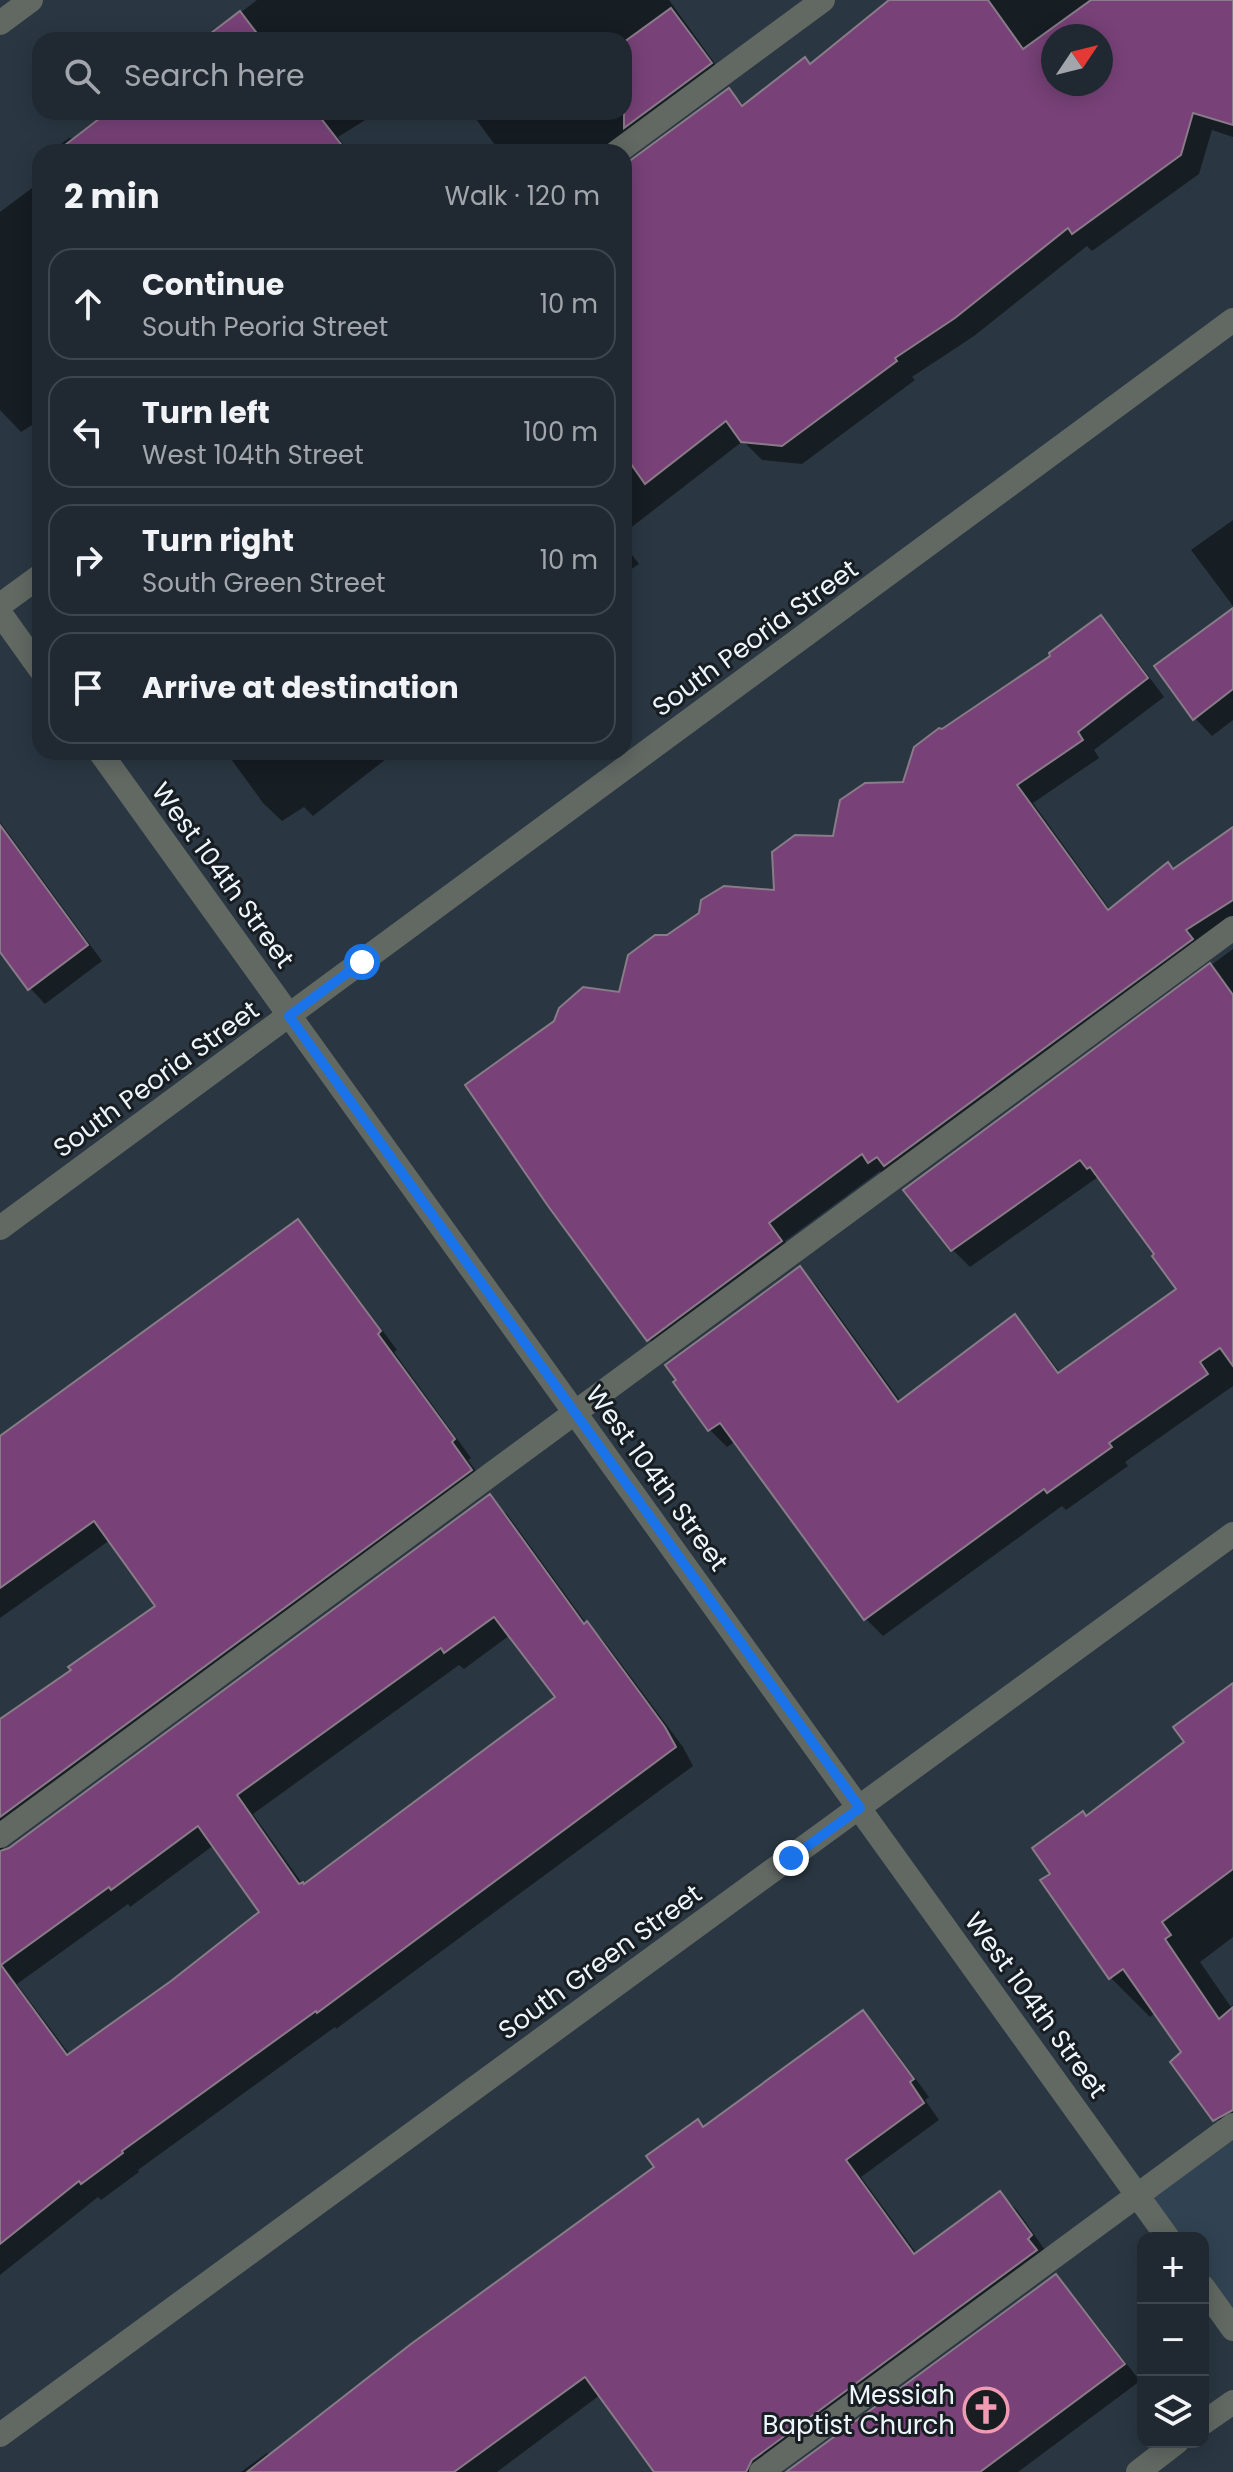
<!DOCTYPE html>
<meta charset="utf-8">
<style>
:root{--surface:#202932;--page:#2d353e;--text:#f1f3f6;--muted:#a2a6ac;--line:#3d454d}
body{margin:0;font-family:Poppins,sans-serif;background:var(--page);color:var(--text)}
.controls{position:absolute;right:24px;bottom:24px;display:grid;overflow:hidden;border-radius:16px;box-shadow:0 4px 20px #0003}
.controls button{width:72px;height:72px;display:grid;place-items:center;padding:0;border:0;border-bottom:2px solid var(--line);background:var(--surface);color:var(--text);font:40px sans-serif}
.compass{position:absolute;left:1041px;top:24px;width:72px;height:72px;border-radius:50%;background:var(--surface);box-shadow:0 4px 20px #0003;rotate:55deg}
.stop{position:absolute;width:24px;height:24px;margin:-18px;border:6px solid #1a73e8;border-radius:50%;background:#fff}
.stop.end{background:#1a73e8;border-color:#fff;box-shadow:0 2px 8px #0008}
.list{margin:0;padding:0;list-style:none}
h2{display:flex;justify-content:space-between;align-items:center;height:104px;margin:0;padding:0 32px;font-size:34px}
h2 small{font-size:26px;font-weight:400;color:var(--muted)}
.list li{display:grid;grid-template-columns:52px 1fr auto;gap:24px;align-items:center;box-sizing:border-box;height:112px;margin:0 16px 16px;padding:0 16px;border:2px solid var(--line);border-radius:24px}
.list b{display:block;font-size:30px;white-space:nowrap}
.list p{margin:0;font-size:26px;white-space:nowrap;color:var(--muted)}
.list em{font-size:26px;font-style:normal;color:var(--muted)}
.icon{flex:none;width:44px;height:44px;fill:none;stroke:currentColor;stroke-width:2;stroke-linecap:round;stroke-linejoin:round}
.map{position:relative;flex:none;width:1233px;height:2472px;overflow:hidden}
.search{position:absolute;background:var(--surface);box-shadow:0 4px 20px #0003;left:32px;top:32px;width:600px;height:88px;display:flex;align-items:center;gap:20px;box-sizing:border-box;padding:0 28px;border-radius:24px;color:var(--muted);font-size:30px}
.panel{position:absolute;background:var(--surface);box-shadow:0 4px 20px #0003;left:32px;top:144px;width:600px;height:616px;border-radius:24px}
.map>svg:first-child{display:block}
</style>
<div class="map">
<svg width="1233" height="2472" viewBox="0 0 1233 2472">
<rect width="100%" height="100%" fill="#2a3742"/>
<path fill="#314352" d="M1233,2138V2317L1203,2276V2238H1176L1149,2200Z"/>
<g fill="#0007" fill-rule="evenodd">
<path d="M257,0H669L729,83L626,159L624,164V152H500L471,112H624V40H205Z"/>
<path d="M892,0H1233V137L1212,130L1199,174L1092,251L1087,246L974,336L912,377L915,380L802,464L762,460L743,441L624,533V168L729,90L745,106L811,66ZM1053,36H1101V84H1053Z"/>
<path d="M125,112H378L338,137L349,152H50L69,138L86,139Z"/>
<path d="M40,182V436L32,425L21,432L0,410V212Z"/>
<path d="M1233,520V606L1191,550Z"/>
<path d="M624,544L639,564L624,574Z"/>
<path d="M1233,611V720L1212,736L1195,718Z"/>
<path d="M1101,617L1118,635L1164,697L1094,750L1099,758L1033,803L1111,911L1233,829V939L887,1179L880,1171L785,1241L798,1260L666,1357L649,1339L621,994L668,937L776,892L834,838L905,784L943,731L1053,656Z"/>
<path d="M226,752H395L313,816L304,807L282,821L263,803Z"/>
<path d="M0,822L102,961L45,1004L30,988L0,949Z"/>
<path d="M1233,949V1386L1125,1462L1128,1466L1066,1510L1062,1506L883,1636L866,1619L736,1441L727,1447L710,1430L676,1383L800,1268L817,1286L901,1402L1015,1317L1032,1335L1061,1374L1179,1289L1157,1254L1098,1177L970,1267L952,1249L906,1190Z"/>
<path d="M297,1222L315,1240L397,1350L394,1352L471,1458L468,1460L488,1488L9,1841L1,1851L10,1850L489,1497L507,1514L586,1623L604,1641L683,1747L693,1766L336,2029L335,2027L138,2170L139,2172L101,2200L98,2197L0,2275V1723L158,1607L110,1540L0,1618V1437ZM510,1635L558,1698L304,1886L253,1814L459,1665L464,1669ZM214,1845L262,1913L172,1982L70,2055L17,1984L128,1904L130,1907Z"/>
<path d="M1233,1685V1937L1200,1962L1231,2007L1233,2005V2135L1205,2107L1184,2052L1156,2012L1150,2017L1111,1978L1053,1874L1087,1818L1187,1743Z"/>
<path d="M862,2012L879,2029L929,2097L925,2100L939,2120L861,2177L917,2254L1000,2194L1017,2210L1047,2253L774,2472H657L600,2395L497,2472H241L267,2453L270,2456Z"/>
<path d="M1055,2277L1072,2293L1140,2381L1018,2472H790Z"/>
</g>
<g fill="#784278" stroke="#897b88" stroke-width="2" fill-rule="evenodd">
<path d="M889,0H988L1023,49L1091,0H1233V125L1193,113L1181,155L1072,234L1068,228L955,318L895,358L897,361L782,446L741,442L726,421L645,484L624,454V165L729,88L742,106L805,57L810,64ZM1053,36H1101V84H1053Z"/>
<path d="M671,8L712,63L624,128V42Z"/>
<path d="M240,11L262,40H202Z"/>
<path d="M108,112H316L347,152H56Z"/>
<path d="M1233,608V689L1193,720L1154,666Z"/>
<path d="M1101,615L1148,678L1078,732L1083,740L1017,785L1108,910L1168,862L1173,869L1233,827V900L1186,930L1193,939L884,1166L877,1157L868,1163L862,1154L769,1223L782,1241L647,1341L548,1206L465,1085L554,1021L559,1008L583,987L619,992L628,955L655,935H667L699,913L701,900L724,886L774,890L772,852L795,835L833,836L840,800L865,783L903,782L914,747L939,728L942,729L1050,656L1049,653Z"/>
<path d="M0,825L88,945L28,990L0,952Z"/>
<path d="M1210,963L1233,995V1366L1220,1348L1200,1362L1208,1374L1109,1443L1112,1447L1047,1493L1044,1489L864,1620L720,1423L708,1431L673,1382L676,1380L665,1365L800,1266L898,1402L1015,1314L1058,1373L1176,1289L1152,1256L1154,1254L1090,1167L1087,1169L1080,1160L951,1251L903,1190Z"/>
<path d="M298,1219L381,1331L378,1334L455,1439L452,1442L472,1470L0,1817V1719L71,1670L68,1667L155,1606L94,1521L0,1588V1436Z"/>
<path d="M490,1494L584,1624L587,1621L665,1727L676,1747L317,2013L316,2011L122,2151L123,2153L81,2184L79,2181L0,2244V1851L9,1848ZM494,1617L555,1697L304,1884L303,1882L299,1884L237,1795L441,1648L444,1653ZM198,1826L259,1912L171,1981L67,2055L1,1965L109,1887L111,1890Z"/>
<path d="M1233,1683V1869L1162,1922L1171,1935L1165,1939L1219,2019L1233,2007V2110L1213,2121L1170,2062L1181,2052L1123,1969L1109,1979L1040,1880L1050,1874L1032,1848L1083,1811L1086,1816L1184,1742L1173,1727Z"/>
<path d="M863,2010L914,2079L910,2082L924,2103L846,2160L914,2254L1000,2191L1032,2235L1028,2239L1037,2250L752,2460L746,2472H654L585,2377L454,2472H247L411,2344L654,2167L646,2156L698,2119L703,2127Z"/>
<path d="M1056,2274L1125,2364L980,2472H786Z"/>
</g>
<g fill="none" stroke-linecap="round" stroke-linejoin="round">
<g stroke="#626963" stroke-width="24">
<path d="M617,152L823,0"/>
<path d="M0,605L40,576"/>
<path d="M0,1836L1233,928"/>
<path d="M1203,2423L1233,2402"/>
<path d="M761,2472L1233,2125"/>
<path d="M1138,2472L1177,2442"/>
</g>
<g stroke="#626963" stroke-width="24">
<path d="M0,23L31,0"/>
<path d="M0,613L40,669"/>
<path d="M100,752L1168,2238"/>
<path d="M0,1228L1233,320"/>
<path d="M1203,2287L1233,2329"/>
<path d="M0,2435L1233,1534"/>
</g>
</g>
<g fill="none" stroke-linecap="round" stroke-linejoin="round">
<path stroke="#1a73e8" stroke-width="10" d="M362,962L289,1016L860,1808L791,1858"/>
</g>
<defs>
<g id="church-ring" transform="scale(2.3)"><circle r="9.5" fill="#181d22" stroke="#f19ab2" stroke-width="1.5"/><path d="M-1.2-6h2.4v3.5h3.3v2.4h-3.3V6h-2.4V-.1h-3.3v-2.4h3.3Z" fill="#f19ab2"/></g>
</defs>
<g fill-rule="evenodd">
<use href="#church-ring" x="986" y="2410"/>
</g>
<g text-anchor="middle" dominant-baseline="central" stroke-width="6" stroke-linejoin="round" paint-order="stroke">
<g font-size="26" fill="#eef6fd" stroke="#181d22">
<text transform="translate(755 638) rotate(-36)">South Peoria Street</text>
<text transform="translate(223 875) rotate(54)">West 104th Street</text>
<text transform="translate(156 1079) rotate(-36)">South Peoria Street</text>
<text transform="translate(657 1478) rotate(54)">West 104th Street</text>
<text transform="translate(600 1962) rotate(-36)">South Green Street</text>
<text transform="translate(1036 2005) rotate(54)">West 104th Street</text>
</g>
<g font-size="26" fill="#eef6fd" stroke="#181d22" text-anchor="end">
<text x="955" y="2395">Messiah<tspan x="955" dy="30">Baptist Church</tspan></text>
</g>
</g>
</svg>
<div class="controls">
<button>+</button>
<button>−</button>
<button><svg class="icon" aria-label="layers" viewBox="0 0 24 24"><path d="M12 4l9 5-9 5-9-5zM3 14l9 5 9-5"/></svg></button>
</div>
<svg class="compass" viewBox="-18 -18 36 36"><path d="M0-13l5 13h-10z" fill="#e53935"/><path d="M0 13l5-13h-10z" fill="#a2a6ac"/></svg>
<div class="stop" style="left:362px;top:962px"></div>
<div class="stop end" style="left:791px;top:1858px"></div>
<div class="search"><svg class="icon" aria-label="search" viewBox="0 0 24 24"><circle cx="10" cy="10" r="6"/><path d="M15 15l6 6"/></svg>Search here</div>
<section class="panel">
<h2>2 min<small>Walk · 120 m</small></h2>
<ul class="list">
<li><svg class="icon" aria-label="ahead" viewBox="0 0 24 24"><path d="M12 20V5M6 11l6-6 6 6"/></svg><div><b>Continue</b><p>South Peoria Street</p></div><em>10 m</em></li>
<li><svg class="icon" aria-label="left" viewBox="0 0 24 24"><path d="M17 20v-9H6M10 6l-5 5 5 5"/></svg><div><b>Turn left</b><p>West 104th Street</p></div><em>100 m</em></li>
<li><svg class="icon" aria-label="right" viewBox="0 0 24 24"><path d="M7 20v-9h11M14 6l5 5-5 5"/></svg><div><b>Turn right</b><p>South Green Street</p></div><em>10 m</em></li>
<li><svg class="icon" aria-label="arrive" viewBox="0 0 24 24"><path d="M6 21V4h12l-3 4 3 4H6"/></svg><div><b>Arrive at destination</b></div></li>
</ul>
</section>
</div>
